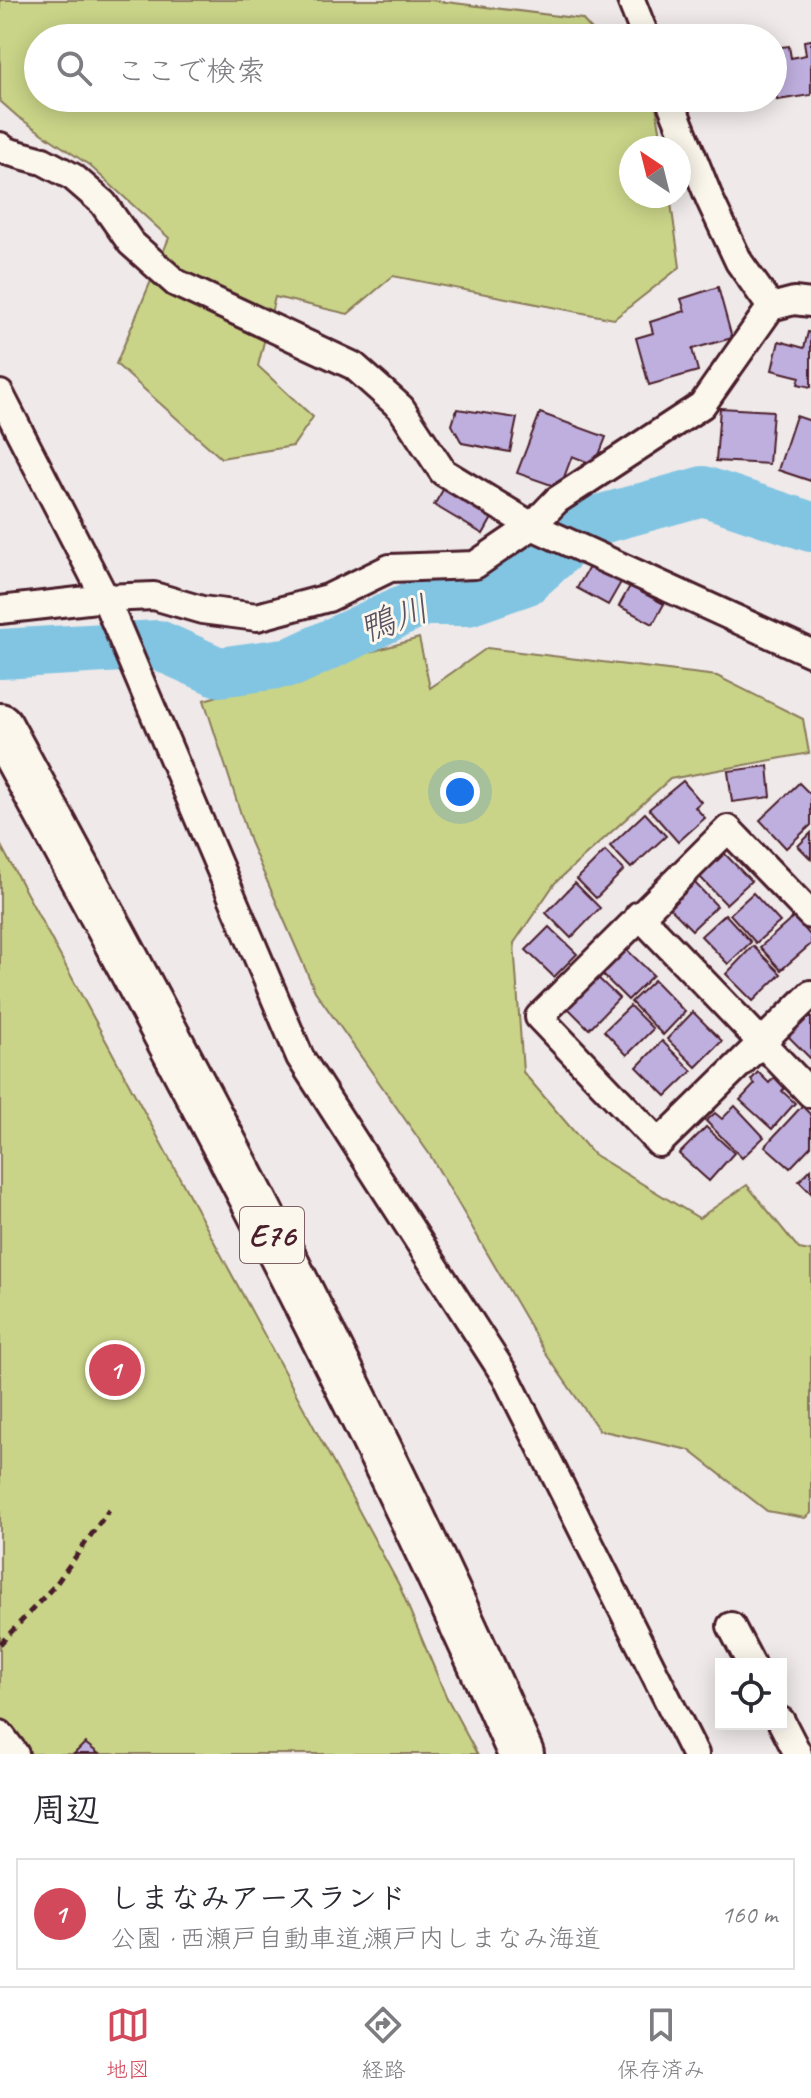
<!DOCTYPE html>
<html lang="ja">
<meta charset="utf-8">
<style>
:root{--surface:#fff;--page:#f2f2f3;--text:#2b2b33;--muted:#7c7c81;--line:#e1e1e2;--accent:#d1495b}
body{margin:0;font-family:Caveat,"Klee One",sans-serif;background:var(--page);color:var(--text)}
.controls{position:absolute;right:24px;bottom:24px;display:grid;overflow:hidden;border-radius:0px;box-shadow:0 4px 20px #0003}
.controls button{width:72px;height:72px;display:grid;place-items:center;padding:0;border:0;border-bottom:2px solid var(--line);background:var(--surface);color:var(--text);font:40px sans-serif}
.compass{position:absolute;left:619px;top:136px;width:72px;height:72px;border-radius:50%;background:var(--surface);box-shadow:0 4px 20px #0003;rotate:325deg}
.you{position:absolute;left:460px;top:792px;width:28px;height:28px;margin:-20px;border:6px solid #fff;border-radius:50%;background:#1a73e8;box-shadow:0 0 0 12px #1a73e833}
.badge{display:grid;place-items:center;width:52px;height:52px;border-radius:50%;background:var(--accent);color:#fff;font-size:26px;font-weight:700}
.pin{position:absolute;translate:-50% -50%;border:4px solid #fff;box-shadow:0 2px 8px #0006}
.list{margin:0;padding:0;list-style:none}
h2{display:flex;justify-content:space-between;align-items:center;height:104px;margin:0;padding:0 32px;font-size:34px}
h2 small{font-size:26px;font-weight:400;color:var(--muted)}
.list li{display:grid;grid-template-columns:52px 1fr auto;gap:24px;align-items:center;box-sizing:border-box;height:112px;margin:0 16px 16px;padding:0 16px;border:2px solid var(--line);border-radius:0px}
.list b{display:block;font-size:30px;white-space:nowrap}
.list p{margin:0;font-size:26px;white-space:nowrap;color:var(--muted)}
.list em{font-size:26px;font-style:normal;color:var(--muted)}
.icon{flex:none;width:44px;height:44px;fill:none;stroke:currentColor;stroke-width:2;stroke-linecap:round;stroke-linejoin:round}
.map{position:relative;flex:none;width:811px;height:1754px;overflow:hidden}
.search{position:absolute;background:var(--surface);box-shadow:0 4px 20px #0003;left:24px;right:24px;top:24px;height:88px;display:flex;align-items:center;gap:20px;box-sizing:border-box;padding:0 28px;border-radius:44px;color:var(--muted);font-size:30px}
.sheet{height:232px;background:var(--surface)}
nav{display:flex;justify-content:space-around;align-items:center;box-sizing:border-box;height:112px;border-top:2px solid var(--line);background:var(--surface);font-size:22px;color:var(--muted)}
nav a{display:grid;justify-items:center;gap:4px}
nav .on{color:var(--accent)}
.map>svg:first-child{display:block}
</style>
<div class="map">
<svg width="811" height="1754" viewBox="0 0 811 1754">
<rect width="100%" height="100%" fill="#efe9e9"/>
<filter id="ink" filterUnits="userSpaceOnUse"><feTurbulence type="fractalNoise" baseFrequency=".0125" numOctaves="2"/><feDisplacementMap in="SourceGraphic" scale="16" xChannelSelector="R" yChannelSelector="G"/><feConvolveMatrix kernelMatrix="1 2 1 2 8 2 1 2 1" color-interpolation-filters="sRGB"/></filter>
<g filter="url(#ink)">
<g fill="#c9d488" stroke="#8a7a5a" stroke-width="2">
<path d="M0,0H430L582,19L599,38H38V98H650L656,106L663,148H631V196H670L680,267L614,319L393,276L348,314L275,297L258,366L313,417L293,446L221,458L116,364L169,238L89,165L18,117L0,101Z"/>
<path d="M419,638L430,688L487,648L717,676L803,719L809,753L670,779L555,883L514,943L523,1072L593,1154L699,1218L747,1185L799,1249L811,1251V1513L805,1518L767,1511L689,1450L599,1430L546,1354L430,1155L315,991L250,842L204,700Z"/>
<path d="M0,844L399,1585L446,1696L477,1754H0Z"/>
</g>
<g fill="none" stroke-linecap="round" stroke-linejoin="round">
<path stroke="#82c5e3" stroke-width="50" d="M0,654L158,645L219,672L292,662L423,601H468L525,581L591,522L703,491L811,527"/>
</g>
<g fill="#bfafdf" stroke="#4a1f2b" stroke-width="2">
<path d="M811,40V95L777,100L776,94H773V48L789,46L791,58L806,55L804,41Z"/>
<path d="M718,287L732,338L692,349L698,371L649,385L636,338L653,333L650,322L685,311L681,299Z"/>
<path d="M808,332L811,333V387L798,384L800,377L772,370L779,341L804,348Z"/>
<path d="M720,408L773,411L769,464L716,461Z"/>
<path d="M457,409L517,418L510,452L462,443L452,425Z"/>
<path d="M540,413L606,437L595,465L572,456L560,488L517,473Z"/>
<path d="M796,416L811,421V481L778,470Z"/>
<path d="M447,483L496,511L483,534L434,505Z"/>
<path d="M593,560L624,577L608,605L577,588Z"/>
<path d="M630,586L664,604L653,624L619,606Z"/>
<path d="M768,766L771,797L732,802L728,771Z"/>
<path d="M683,781L701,802L695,807L705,818L678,842L649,809Z"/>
<path d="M799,783L811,795V825L786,848L760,820Z"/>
<path d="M645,813L666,836L631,868L610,846Z"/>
<path d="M811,833V859L798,846Z"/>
<path d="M605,851L624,870L596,898L577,879Z"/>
<path d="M724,853L751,881L726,904L700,877Z"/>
<path d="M692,880L717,906L692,930L667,905Z"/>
<path d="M575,883L600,908L571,938L546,913Z"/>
<path d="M753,893L780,922L756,943L730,914Z"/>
<path d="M725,914L751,942L728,964L701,936Z"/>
<path d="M794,917L811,936V944L781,970L760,947Z"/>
<path d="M549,927L577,954L554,977L526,950Z"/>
<path d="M753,946L781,974L753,1001L726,974Z"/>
<path d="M624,947L653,975L628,1000L600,972Z"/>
<path d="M593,973L619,998L589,1029L564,1004Z"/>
<path d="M654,980L685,1012L663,1035L631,1002Z"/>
<path d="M630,1006L653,1029L627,1055L604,1031Z"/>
<path d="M693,1012L722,1041L696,1067L667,1039Z"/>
<path d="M811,1013V1059L788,1036Z"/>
<path d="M662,1041L692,1071L666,1096L637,1067Z"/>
<path d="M758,1072L769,1083L776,1075L787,1085L782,1091L795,1103L772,1129L740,1100L755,1084L751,1080Z"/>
<path d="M735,1106L764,1137L742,1158L706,1121L715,1113L722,1119Z"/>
<path d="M802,1106L811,1115V1146L790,1168L765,1146Z"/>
<path d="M706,1127L734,1153L709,1181L679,1154Z"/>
<path d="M811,1169V1193L799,1181Z"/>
<path d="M85,1743L99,1754H74Z"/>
</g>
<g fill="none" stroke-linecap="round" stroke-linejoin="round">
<g stroke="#4a1f2b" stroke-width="32">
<g id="street">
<path d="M631,0L646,38"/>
<path d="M669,98L710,200L739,262L771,307"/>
<path d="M0,146L6,151L43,161L73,177L103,203L131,243L176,283L354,366L401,408L443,472L532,526L811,653"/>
<path d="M0,394L105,598L300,1057L506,1377L695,1754"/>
<path d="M0,610L105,598L154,596L202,610L257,617L328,598L390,568L475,565L532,526L557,500L702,405L771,307L794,301L811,303"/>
<path d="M639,915L811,1094"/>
<path d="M811,915L728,829L539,1017L659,1143L811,994"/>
<path d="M731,1626L751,1664"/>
<path d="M781,1721L798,1754"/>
<path d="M0,1734L15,1754"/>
</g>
</g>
<g stroke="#4a1f2b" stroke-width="50">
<path id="highway" d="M0,726C184,1064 366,1402 521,1754"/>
</g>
<path stroke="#4a1f2b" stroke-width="5" stroke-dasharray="8 6" stroke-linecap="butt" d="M0,1644L56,1584L109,1510"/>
<use href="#street" stroke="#fbf7ec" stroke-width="26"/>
<use href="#highway" stroke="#fbf7ec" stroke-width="44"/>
</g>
</g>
<g text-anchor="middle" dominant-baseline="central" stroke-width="6" stroke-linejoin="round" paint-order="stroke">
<rect fill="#fbf7ec" stroke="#7f6065" stroke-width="2" x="240" y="1207" width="64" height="56" rx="6"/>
<g font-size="32" font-weight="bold" fill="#4a1f2b">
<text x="272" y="1235">E76</text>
</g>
<g font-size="36" font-style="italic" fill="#5b5162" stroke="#fbf7ec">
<text transform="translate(394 619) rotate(-20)">鴨川</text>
</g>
</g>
</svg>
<div class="controls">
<button><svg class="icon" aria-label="locate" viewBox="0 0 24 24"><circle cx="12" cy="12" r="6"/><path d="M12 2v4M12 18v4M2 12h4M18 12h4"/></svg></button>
</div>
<svg class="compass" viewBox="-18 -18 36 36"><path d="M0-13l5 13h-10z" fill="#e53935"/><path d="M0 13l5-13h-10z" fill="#7c7c81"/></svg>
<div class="you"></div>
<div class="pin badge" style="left:115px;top:1370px">1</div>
<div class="search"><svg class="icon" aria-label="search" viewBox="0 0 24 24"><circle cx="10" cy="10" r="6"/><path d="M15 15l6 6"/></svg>ここで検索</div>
</div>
<section class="sheet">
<h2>周辺<small></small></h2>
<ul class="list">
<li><span class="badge">1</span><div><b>しまなみアースランド</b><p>公園 · 西瀬戸自動車道;瀬戸内しまなみ海道</p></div><em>160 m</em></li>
</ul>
</section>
<nav>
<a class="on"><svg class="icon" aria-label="map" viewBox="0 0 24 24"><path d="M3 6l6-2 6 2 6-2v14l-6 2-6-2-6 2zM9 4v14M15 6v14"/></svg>地図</a>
<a><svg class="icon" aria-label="directions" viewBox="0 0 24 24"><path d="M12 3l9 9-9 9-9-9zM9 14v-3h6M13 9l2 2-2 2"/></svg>経路</a>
<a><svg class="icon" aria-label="saved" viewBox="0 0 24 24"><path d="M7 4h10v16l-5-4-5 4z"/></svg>保存済み</a>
</nav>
